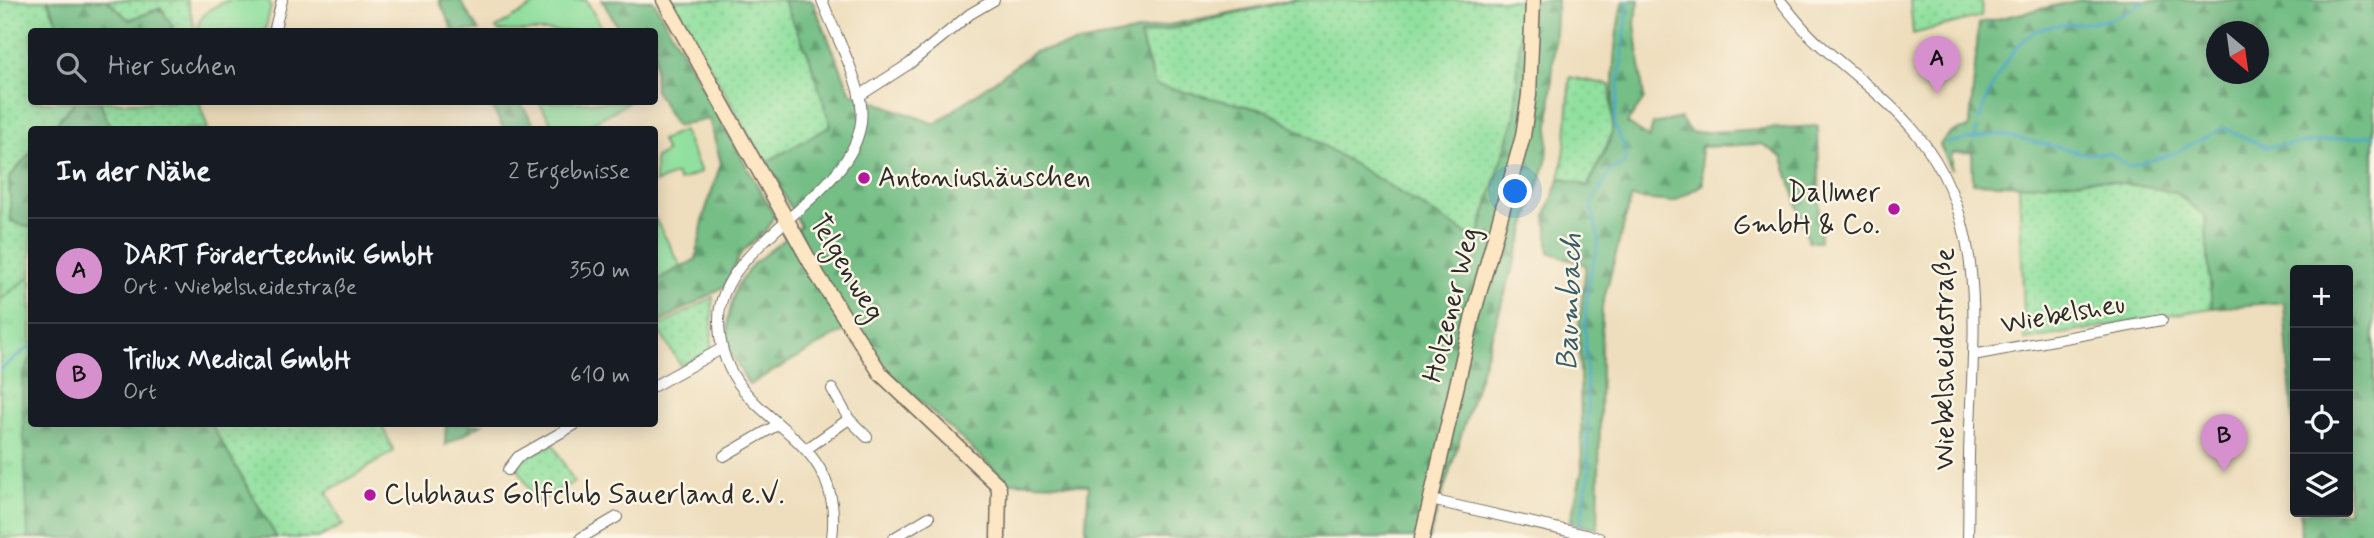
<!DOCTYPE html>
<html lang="de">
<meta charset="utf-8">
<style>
:root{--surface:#171b24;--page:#20242c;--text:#f1f3f6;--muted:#9ea1a6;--line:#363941;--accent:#d690ce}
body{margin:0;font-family:Mynerve,sans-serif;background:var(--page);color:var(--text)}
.controls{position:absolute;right:21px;bottom:21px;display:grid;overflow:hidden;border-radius:7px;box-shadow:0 4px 18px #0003}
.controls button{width:63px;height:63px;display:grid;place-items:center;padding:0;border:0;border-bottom:2px solid var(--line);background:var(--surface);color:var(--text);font:35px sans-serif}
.compass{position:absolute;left:2206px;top:21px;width:63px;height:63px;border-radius:50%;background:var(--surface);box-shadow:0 4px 18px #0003;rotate:151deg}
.you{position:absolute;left:1516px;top:192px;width:24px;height:24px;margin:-18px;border:5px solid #fff;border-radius:50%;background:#1a73e8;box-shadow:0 0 0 10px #1a73e833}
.badge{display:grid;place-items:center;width:46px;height:46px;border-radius:50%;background:var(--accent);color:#111;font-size:23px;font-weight:700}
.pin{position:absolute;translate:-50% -58px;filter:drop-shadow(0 2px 4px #0008)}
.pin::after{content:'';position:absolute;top:37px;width:24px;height:21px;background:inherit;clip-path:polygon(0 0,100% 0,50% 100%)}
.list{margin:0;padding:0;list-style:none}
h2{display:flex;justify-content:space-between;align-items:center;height:91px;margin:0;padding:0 28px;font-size:30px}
h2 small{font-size:23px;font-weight:400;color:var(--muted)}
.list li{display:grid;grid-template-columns:46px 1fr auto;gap:21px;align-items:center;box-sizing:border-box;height:105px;padding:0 28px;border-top:2px solid var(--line)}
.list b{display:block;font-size:26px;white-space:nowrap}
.list p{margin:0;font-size:23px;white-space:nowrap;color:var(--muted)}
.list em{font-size:23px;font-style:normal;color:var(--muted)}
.icon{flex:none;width:38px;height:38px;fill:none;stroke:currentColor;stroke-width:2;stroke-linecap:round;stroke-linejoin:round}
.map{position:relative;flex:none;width:2374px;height:538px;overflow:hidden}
.search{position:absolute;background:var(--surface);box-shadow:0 4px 18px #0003;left:28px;top:28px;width:630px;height:77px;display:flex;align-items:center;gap:18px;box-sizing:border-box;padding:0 24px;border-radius:7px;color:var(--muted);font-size:26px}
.panel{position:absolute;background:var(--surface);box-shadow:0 4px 18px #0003;left:28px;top:126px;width:630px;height:301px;border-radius:7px}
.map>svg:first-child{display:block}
</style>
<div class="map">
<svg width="2374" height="538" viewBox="0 0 2374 538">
<defs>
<pattern id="grass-dots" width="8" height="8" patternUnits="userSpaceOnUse" patternTransform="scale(1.75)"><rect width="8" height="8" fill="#91e09f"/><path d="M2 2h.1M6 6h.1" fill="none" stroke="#7dc089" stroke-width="1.8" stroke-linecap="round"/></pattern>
<pattern id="forest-firs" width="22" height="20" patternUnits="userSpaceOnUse" patternTransform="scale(1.75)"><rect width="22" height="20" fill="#74be86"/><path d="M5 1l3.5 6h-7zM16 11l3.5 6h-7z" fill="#5f9b6e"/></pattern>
<pattern id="park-tufts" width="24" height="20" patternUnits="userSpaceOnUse" patternTransform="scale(1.75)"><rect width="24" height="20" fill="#91e09f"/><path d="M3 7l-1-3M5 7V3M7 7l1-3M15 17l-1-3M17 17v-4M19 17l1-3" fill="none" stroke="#7dc089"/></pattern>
</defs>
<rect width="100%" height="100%" fill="#fcf5e5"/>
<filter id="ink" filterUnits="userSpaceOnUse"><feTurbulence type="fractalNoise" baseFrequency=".0143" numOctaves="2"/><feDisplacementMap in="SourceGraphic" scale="14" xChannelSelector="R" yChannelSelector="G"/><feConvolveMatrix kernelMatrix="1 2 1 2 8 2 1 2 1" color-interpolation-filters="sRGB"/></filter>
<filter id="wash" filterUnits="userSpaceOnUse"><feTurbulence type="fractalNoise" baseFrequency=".00686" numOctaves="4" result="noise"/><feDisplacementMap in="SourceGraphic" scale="28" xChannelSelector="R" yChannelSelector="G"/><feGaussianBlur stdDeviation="1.57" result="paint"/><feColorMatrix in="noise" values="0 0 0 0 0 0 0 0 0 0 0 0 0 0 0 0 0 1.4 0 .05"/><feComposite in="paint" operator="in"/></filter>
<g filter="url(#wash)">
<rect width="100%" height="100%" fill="#eedebd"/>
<g fill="url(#grass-dots)" stroke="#5e8665" stroke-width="2">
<path d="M0,0H47L61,31L32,32V102H75L51,129L32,130L31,152L9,178L11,221L31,228V280L0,303Z"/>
<path d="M107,0H187L196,31H166L173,27L160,9L129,20Z"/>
<path d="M672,0H783L809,56L831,126L765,163Z"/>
<path d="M1294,0H1522L1515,117L1477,240L1267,111L1155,86L1140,36Z"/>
<path d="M1910,0H1982L1981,16L1913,34Z"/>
<path d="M1570,77L1610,85L1613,132L1588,186L1560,178L1566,141Z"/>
<path d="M100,102H199L208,129H111Z"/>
<path d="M2098,179L2175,192L2206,216L2212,308L2025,340L2019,184Z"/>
<path d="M713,297L711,350L681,366L657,328Z"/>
<path d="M211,424H381L394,451L327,492L343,525L318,538H277Z"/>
<path d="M553,444L574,482L536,503L518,468L520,460Z"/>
</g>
<g fill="url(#forest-firs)" stroke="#507458" stroke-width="2" fill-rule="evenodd">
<path d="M48,0H107L129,20L161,8L173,27L166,32L61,31Z"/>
<path d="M439,0H460L479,31H453Z"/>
<path d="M602,0H653L774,215L768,228L741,253L725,286L655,325V282L696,259L704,215L721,163L709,119L676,126L655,90L654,32L620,31Z"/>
<path d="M783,0H812L851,93L935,124L1034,52L1294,0L1140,36L1155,85L1267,111L1477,240L1515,117L1522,0H1557L1547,158L1429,538H1085L1089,485L1008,482L891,374L854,325L749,385L728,349V319L736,287L753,264L801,226L765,163L831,126L809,56Z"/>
<path d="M1623,0H1639L1635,23L1644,99L1627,123L1649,138L1653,124L1680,118L1691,133L1818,126L1820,241H1808L1783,158L1762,144L1700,147L1703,184L1673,202L1631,198L1602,306L1598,528L1570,523L1582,471L1579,325L1586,265L1549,252L1546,215L1560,178L1588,186C1594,173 1612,143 1612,131C1613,86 1612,45 1623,0Z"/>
<path d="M2080,0H2374V538H2301L2300,512H2348V270H2295V453L2284,302L2212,308L2205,216L2175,192L2098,179L2027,185L1973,183L1972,152L1952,153V170L1940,145C1947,133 1954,131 1968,128L1970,123L1979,23ZM2216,32H2258V74H2216Z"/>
<path d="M75,102H100L111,129H51Z"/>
<path d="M489,102H520L537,129H504Z"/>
<path d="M31,152V228L11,221L9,178Z"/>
<path d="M31,280L32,424H211L277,538H0V303Z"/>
<path d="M446,424H482L445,445Z"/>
</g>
<path fill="url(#park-tufts)" stroke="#5e8665" stroke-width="2" d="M31,276V356L23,376L22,393L28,538H0V300Z"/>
<g fill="#91e09f" stroke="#5e8665" stroke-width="2">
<path d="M229,0H268L271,6L265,31H199C195,15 215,6 229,0Z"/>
<path d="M543,0H586L604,31H498L496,28Z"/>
<path d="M539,102H629L581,129H555Z"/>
<path d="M683,130L701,172L679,181L676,174L655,183V158L666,152L661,140Z"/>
<path d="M654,217L681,266L655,281H654Z"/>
</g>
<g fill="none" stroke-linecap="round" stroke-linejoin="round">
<g stroke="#4ba8c9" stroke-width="2.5">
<path d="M1979,120C1989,90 2013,34 2047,27C2090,19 2106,30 2145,0"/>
<path d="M1975,136L1977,129"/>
<path d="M1947,143L2000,134L2088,154L2110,153L2129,167L2172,154L2224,128L2266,147L2374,135"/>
<path d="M0,370L32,345"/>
<path d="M1579,532L1589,475L1585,323L1588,282L1599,241L1591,205L1611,170L1624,164L1626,150L1614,124L1629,0"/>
</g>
</g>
</g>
<g filter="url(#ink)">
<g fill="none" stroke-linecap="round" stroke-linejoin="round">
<g stroke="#6f6a5e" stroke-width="12">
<g id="street">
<path d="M822,0C832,28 858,76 861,105C872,192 719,237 719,319C718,429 847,421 832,538"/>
<path d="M1780,0C1792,15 1804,31 1818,43C1851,73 1888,99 1916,133C1987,219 1974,323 1970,427C1968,464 1969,501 1968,538"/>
<path d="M274,32L282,0"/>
<path d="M859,96L909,64L970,14L994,0"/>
<path d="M1973,355L2162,320"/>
<path d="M654,386L721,349"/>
<path d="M832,389L849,419L867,437"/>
<path d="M808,448L849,419"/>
<path d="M724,456L777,425"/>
<path d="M508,470L518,457L576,424"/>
<path d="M1431,500L1599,538"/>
<path d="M581,538L617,517"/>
<path d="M894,538L929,517"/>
</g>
</g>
<g stroke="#6f6a5e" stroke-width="17">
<g id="secondary">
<path d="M664,0L818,276L881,374L996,483L999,489L998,538"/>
<path d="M1422,538L1473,315L1523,136L1529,95L1533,0"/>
</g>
</g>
<use href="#street" stroke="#fff" stroke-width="10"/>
<use href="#secondary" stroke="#fce6c4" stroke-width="14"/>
</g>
</g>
<g fill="#b5179e" stroke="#fcf5e5" stroke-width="2.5">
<circle cx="864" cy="178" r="7"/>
<circle cx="1894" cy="209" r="7"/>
<circle cx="370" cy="495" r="7"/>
</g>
<g text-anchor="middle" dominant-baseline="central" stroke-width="5" stroke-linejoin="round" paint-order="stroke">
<g font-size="28" fill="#2b2b2b" stroke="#fcf5e5" text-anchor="start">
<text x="878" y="178">Antoniushäuschen</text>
<text x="1880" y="193" text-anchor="end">Dallmer<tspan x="1880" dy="32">GmbH &amp; Co.</tspan></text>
<text x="384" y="495">Clubhaus Golfclub Sauerland e.V.</text>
</g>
<g font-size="28" fill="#2b2b2b" stroke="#fcf5e5">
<text transform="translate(846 268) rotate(59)">Telgenweg</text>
<text transform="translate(1452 305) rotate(-76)">Holzener Weg</text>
<text transform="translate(2063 315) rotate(-10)">Wiebelsheu</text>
<text transform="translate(1945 359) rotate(-90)">Wiebelsheidestraße</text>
</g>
<g font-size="30" font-style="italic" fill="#385d6a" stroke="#fcf5e5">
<text transform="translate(1570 302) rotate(-88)">Baumbach</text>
</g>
</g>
</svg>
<div class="controls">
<button>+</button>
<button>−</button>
<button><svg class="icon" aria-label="locate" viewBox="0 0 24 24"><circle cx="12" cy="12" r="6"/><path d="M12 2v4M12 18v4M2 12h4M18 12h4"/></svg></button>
<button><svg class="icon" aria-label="layers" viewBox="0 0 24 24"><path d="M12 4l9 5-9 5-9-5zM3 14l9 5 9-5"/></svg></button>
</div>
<svg class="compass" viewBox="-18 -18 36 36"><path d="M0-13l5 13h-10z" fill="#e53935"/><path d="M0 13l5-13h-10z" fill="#9ea1a6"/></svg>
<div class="you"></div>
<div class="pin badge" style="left:1937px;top:94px">A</div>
<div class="pin badge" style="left:2224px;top:472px">B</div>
<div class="search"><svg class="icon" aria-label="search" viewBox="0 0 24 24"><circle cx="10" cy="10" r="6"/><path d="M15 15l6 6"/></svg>Hier suchen</div>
<section class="panel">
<h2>In der Nähe<small>2 Ergebnisse</small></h2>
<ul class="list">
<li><span class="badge">A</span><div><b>DART Fördertechnik GmbH</b><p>Ort · Wiebelsheidestraße</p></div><em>350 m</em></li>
<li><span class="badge">B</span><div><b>Trilux Medical GmbH</b><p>Ort</p></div><em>610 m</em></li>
</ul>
</section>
</div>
